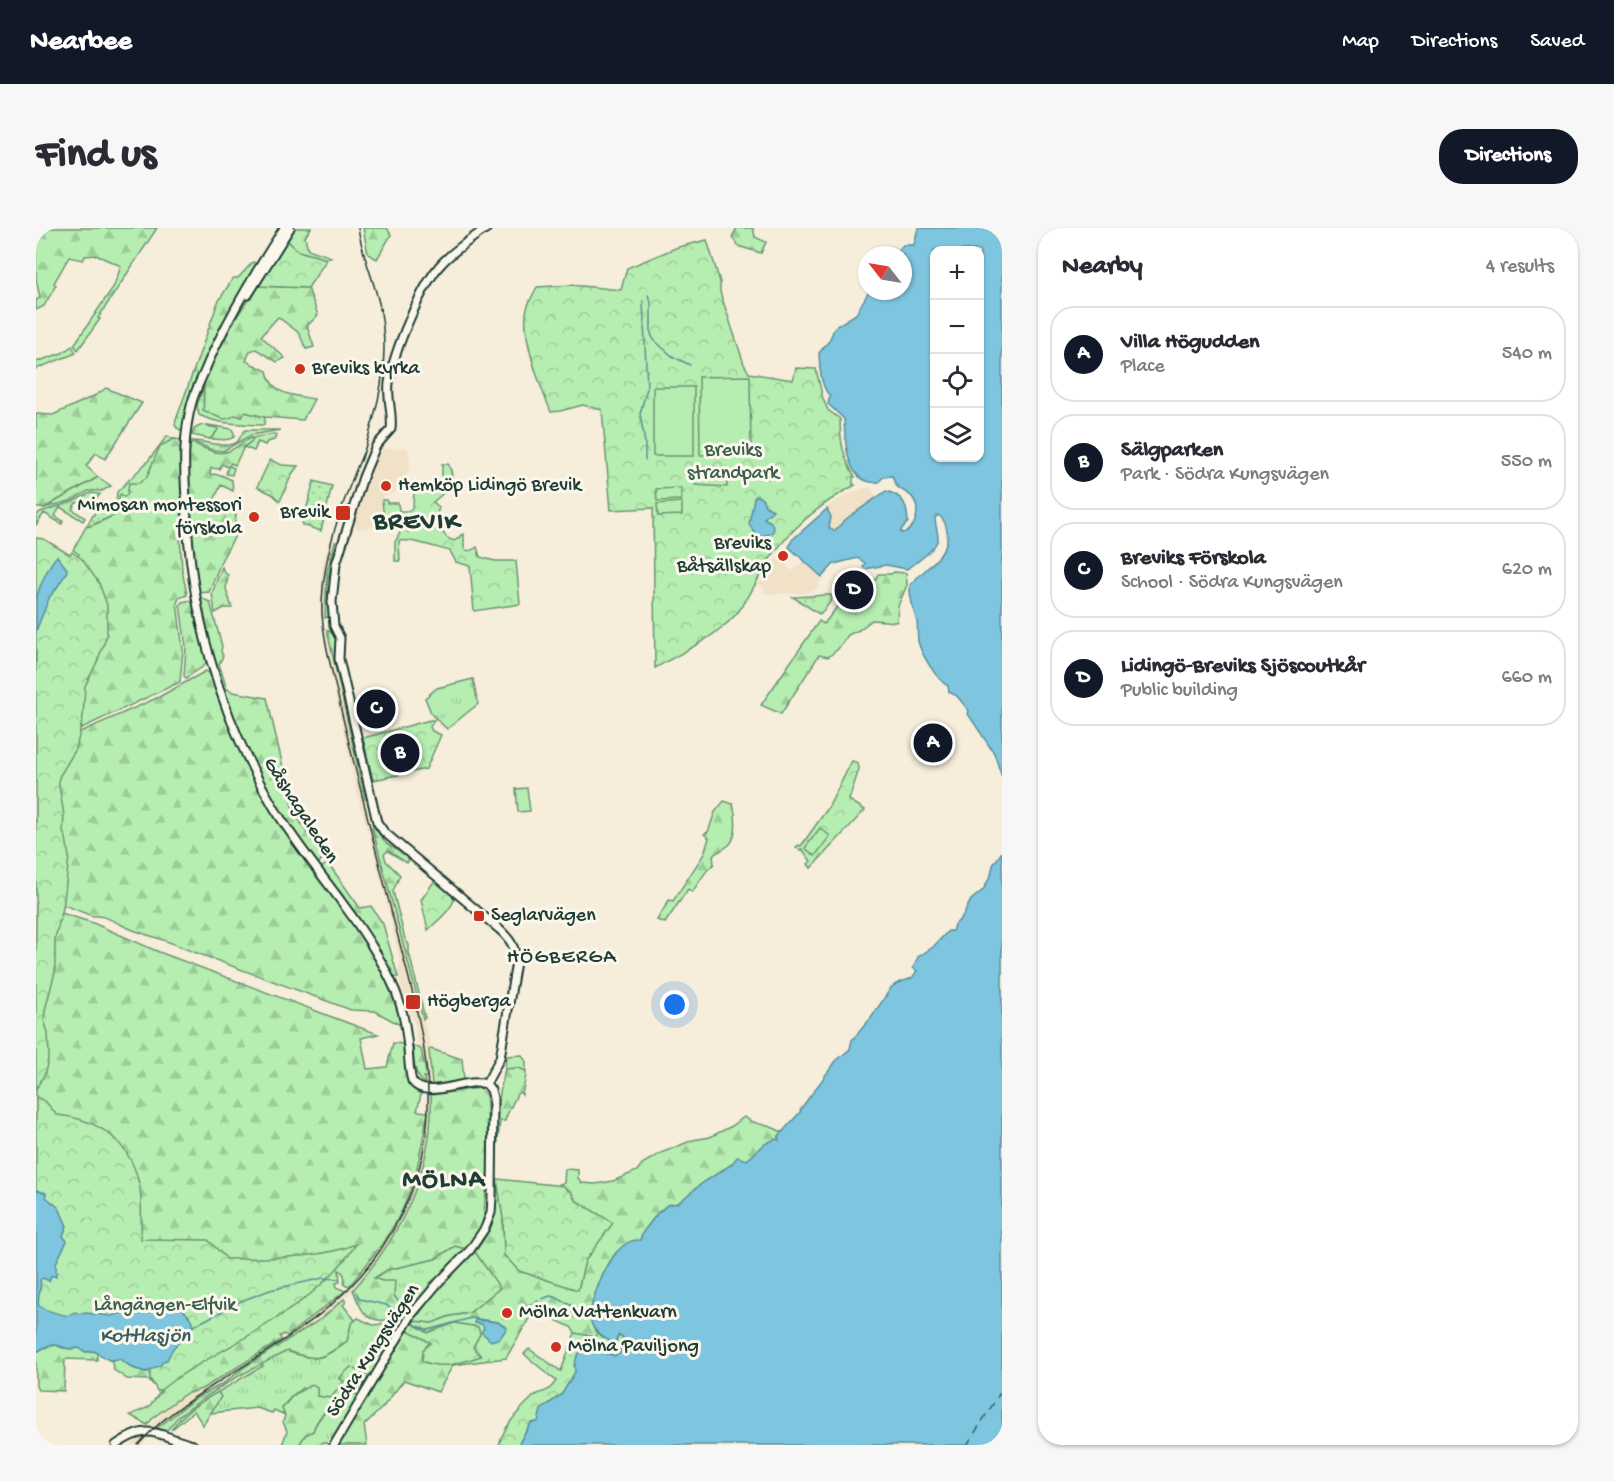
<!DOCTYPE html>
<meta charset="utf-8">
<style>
:root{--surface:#fff;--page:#f7f7f7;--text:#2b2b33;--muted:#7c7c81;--line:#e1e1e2;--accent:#111827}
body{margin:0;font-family:"Gochi Hand",sans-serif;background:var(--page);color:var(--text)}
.controls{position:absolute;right:18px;top:18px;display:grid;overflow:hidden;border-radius:12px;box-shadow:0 2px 4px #0004}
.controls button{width:54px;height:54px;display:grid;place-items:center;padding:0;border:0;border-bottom:2px solid var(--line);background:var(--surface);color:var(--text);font:30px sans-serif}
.compass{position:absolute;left:822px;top:18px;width:54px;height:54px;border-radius:50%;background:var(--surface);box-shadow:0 2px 4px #0004;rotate:301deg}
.you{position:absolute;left:639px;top:777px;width:21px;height:21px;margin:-15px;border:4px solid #fff;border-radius:50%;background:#1a73e8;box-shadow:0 0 0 9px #1a73e833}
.badge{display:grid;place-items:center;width:39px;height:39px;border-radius:50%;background:var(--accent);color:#fff;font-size:20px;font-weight:700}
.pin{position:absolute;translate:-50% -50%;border:3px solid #fff;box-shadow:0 2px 6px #0006}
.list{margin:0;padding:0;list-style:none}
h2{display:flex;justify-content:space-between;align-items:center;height:78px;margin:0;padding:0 24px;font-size:26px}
h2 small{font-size:20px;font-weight:400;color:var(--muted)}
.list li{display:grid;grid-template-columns:39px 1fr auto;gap:18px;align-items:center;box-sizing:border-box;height:96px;margin:0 12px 12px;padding:0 12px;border:2px solid var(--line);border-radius:24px}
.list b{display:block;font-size:22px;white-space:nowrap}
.list p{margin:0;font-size:20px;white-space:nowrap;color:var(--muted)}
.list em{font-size:20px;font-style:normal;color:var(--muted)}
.icon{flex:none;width:33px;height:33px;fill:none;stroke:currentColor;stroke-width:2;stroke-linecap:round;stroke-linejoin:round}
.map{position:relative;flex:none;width:966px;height:1217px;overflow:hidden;border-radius:24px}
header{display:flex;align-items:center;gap:36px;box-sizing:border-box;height:84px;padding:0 30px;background:var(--accent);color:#fff}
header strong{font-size:28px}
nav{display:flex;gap:33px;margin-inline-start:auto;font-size:21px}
.intro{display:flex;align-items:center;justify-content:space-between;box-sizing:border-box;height:144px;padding:0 36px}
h1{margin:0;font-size:42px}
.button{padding:15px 27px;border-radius:24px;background:var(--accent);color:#fff;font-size:21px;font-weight:700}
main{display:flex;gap:36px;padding:0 36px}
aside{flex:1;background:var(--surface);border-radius:24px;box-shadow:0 2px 4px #0004}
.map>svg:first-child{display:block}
</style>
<header>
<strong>Nearbee</strong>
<nav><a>Map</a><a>Directions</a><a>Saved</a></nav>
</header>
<div class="intro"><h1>Find us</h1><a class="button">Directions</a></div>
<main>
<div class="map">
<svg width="966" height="1217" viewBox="0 0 966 1217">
<defs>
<pattern id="grass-tufts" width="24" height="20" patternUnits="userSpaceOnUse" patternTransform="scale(1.5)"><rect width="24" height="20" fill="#b6edb0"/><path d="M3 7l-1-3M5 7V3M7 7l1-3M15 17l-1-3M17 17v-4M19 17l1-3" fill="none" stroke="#9ccc98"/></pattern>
<pattern id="forest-firs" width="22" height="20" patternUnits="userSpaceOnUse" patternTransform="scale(1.5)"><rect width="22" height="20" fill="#b6edb0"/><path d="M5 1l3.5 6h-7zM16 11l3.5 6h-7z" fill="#9ccc98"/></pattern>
<pattern id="park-crowns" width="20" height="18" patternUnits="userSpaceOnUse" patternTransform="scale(1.5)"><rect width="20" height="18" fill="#b6edb0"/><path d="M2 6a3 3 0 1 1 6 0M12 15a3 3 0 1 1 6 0" fill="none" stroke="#9ccc98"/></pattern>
<pattern id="garden-dots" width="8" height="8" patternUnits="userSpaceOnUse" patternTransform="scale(1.5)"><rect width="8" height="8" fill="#b6edb0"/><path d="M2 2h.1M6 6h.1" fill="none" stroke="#9ccc98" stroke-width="1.8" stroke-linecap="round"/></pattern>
</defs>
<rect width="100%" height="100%" fill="#f6eddb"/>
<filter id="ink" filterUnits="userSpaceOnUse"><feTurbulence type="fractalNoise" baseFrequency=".0167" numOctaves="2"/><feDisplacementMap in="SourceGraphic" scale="12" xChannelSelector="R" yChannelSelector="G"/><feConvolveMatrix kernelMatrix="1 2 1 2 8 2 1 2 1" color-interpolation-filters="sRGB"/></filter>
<g filter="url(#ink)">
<g fill="#f1e1c7">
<path d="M372,220L374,237L368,254L359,265L346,269L344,296H341V299L320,301L317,290L334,245L346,221Z"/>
<path d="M833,259L842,270L810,291L800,301L797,303L792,300L795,287L789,280L814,265Z"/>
<path d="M294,311L299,314L291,344L289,390H285L284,376L287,336Z"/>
<path d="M740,330L756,343L767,333L786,350L781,361L769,365L729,366L727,359L722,356Z"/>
<path d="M291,402L336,599L394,815L395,821L393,823L396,857L394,858L396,882L392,918L384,953L372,983L353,1015L331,1046L308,1071L285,1091L207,1140L188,1155L157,1172L120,1201L106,1217H95L132,1179L149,1166L166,1161L245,1112L244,1108L248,1105L251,1108L309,1063L351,1009L366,981L383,932L392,884L390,877L392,857L389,856L385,821L380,812L379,798L362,749L364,733L341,634L320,562L294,441L287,403Z"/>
</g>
<g fill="url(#grass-tufts)" stroke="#6a9572" stroke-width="1.5">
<path d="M36,118L40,125L0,141V134L26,125Z"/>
<path d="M170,148L167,163L168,182L175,185L199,187L208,184L229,189L228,197C206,196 184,197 163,187L161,178Z"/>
<path d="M172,197L196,201L199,208C193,214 182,211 174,211L180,205L181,200H173Z"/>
<path d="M209,202H245L215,207L187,223L176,222L156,213C167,212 190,222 201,214C205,210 205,205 209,202Z"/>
<path d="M237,206L241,207L238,212L231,214L229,217L222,214L218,223L208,219L216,213L215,210Z"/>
<path d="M131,208L138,211C124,222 117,232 111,249L103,255L88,270L84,285C72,289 63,296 50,299L64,276L71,280L80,276L81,264L112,233Z"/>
<path d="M62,249L75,258L66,263H52L34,273L8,280Z"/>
<path d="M54,265L64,266L59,273L40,275L36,281L49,290L47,293L24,279L19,288L27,293L26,296L8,285L0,297V288L4,284L36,274Z"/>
<path d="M299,314H301C298,325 290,352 291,363C293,371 294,379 295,387L289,390L291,344Z"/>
<path d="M291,402L296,405L301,414L332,571H329Z"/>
<path d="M437,451L442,476L411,501L396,487L389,470L401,460Z"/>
<path d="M486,827L490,834V843L482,840L469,841L470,828Z"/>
<path d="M419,1018L430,1021L408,1044L394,1055L390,1064L371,1084L346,1053L337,1051L351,1042L399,1031Z"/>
<path d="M322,1090L337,1097L357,1095L363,1101L295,1217L287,1214L284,1217H263L269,1207L277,1203C284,1181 315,1164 332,1148L304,1150L309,1153L295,1170L280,1168L266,1160L256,1168L246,1179L249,1187L238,1182L236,1185L221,1180L174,1185L184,1169L182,1164L227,1138L225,1136L251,1123C283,1134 284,1132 311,1113L315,1096Z"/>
</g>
<g fill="url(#forest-firs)" stroke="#6a9572" stroke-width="1.5">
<path d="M0,0H121L62,90L64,91L42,122L38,117L78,58L85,38L60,27L49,28L47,32L33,29L18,55L20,57L8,78L0,82V72L4,70L0,51Z"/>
<path d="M257,0H275L269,9L272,21L295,29L291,31L262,23L250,11Z"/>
<path d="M327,0H351L355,7L341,31L332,26Z"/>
<path d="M701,0H717L719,9L730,14L725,25L702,18L696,9Z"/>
<path d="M217,34L222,37C190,90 157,142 148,204L141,200L139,197L140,192L182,74L197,50H202Z"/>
<path d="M221,58L272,60L282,87L271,98L278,119L270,121L263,105L242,89L225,108L249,130L241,134L220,121L214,123L210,133L231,143C236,168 258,167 278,171L267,192L229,189L209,184L206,189L199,187C188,196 178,186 167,182C169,171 166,161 170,149C179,116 203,87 221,58Z"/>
<path d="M70,160L106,175L69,231L60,225L50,238L62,249L8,280H0V186L17,187L60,167Z"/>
<path d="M166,197L181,200L182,202L174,211L156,207L158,201Z"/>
<path d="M215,210L217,212L208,219L199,237L195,235L193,238L198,240L196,247L190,246L192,239L186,236L183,241L175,240L174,246L185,247L196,252L197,263L185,257L175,279L188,285L190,281L200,287L199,296L204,299L186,331L173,364L164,365L165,370L174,374L186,418L185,423L187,428L183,436L191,461L197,464L231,470L257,582L287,630L282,636C259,605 238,575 220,541C169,445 145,322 154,214C169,220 182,230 197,221C203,217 208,213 215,210Z"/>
<path d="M138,211L148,212L146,241L148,307L144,308L146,342L151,367L143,370L141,375L147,422L144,454L37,504L0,550V403L43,326L37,322L50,299C63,296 72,289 84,285L83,268L85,266L88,269L91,267L93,255H103L111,249L124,218Z"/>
<path d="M186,339L188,344L192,347L190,361L196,380H188L179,385L176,365Z"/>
<path d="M858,344L870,345L871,357L862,378L861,394L836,392L823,402L812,407L802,421L792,429L783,427L745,486L725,477L783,393L788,396L801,379L812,375L840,351L842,346H855Z"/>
<path d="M156,372L170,434L168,438L150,450L148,448L150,419L144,377L146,374Z"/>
<path d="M170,443L174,446C183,470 191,495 202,519C217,555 240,590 261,622C298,677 355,730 366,798L339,783L315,782L150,721C133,713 117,709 100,703C86,699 71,686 56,688L0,666V571L42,505L123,469Z"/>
<path d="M688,573L697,576C700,587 702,606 694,616C690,620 682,624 677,627L678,636C667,644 664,654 656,664L652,661L629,695L621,692L633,672L637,673L668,626L673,610L668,606L672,604L679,584Z"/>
<path d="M336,599H338L350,615L374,631L371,635L352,623L348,626L350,633L364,647L357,663L369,711L373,717V725L389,790L387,791Z"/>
<path d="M292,635L324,680L335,678L347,696L362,749L357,750L334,708L285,640Z"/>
<path d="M0,677L57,695L123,724L312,795L342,806L325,810L331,841L351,839L357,815L367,816C370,832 366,859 385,866L381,883L392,884C386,917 381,951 366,982C353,1009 334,1032 316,1055L313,1058L308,1056C309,1050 309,1045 303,1042L304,1054L300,1055L301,1059L309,1063L251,1108L248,1106L244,1108L245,1112L166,1161L149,1166L118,1189L111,1197L94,1187L113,1179L125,1163L112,1152L91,1151L78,1142L75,1132L84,1131L97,1140L110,1144L0,962Z"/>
<path d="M377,818L385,821L391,849H388L389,856C377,846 378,833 377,818Z"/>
<path d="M395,821L426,831L428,852L396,857L393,822Z"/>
<path d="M482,840L490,843C490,853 487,859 486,867L484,864L481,866C478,874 472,882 469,893H464L460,930C460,900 461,871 469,841Z"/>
<path d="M443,860L450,867L451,877L452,940L447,996L430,1021L419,1018L399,1031L351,1042L338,1050L346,1053H359L358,1068L372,1085L369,1091C362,1090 356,1091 349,1092C328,1094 324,1079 317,1062C365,1008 398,941 395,867Z"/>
<path d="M708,889C720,898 736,896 747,905L742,909L743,912L711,932L686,942L642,975L631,977L621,986L607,1004L604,1012C597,1016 584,1019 579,1026C566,1044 547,1086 562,1106L559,1109L539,1105L535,1099L498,1082L470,1130L417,1137L402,1164L368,1152L347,1179L328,1197L331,1217H302L372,1102L394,1114L387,1122L445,1128L437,1119L444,1106L441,1099L418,1095L392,1105L376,1095L378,1093L396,1095L414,1088L433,1085L459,1055L439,1024C461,995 460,986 461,951L467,990L468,1027L515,1051L542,1061L549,1033L576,995L539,972L534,963L523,956L528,955L529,941L542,942V950L546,955L560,956L577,953L601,943L606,936L625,925L657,912L674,909L696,898Z"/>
<path d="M308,1071L310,1074L307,1077L319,1092L315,1096L311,1113C283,1132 283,1134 251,1123L199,1150L166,1171L142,1189L131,1202L126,1203L120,1201L157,1172L188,1155L207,1140L285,1091Z"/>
<path d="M20,1117C29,1123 34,1118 44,1120C50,1121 51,1124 58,1123L61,1125V1132L29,1131L28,1163L2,1162L0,1158V1124L9,1119Z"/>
<path d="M315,1139L333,1148L322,1167L313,1165C298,1177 283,1184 277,1203L269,1207L263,1217H246L251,1203L247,1194L249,1187L246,1181L256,1168L276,1156L281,1159V1168L295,1170L308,1153L303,1150Z"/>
<path d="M182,1164L185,1169L167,1197L158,1183L135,1202C146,1185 164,1174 182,1164Z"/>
</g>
<g fill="url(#park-crowns)" stroke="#6a9572" stroke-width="1.5">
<path d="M250,11L262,23L291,31L272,60L221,58Z"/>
<path d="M671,12L684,54V64L708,136L713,145L757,152L760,140L780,141L787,171L792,182L804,191C804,213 807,230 819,249H817V256L819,257C786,275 755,300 733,332C723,347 716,365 705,380C687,406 646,424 619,440L617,280L575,282L566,182L547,177L524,183L515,184C504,158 487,112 490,85C491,76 497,67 501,59L536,57L585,62L591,40L642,19Z"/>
<path d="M234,232L246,237L262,238L256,246L244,273L236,266L221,259Z"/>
<path d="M406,236H412C422,252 410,264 397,274L403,279L399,294L411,310L418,313L423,310L425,307L428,306V321C432,324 437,322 441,319L444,329L459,333H480L484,376L438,383L434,338L420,334L414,323C401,320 373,310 363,313L364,333H359V314L364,305L363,293L348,292L346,272H351V275H362L363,283H374L377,278L378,264H385L406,256Z"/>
<path d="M0,310L8,311L34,327L36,324L46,331L63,355L71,377V407L61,434L49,458L47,489L40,521L23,549V558L28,587L27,604L30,610L33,629L27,680L19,710V744L9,782L8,792L12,805L13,827L9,845L0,861Z"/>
<path d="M791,367H795L796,371L787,384L783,386L757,369Z"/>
<path d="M394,492H398L394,499L396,503L405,507L390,541L337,552L327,510Z"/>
<path d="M816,533L822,535L823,541L813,572L829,582L775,640L772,636L775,633L766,621L764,622L760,619L763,617L765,618L792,580Z"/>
<path d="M399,652L419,669C416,682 401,693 392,702L385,672Z"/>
<path d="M0,869L9,873L21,887C63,891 93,913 103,955C107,972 105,993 105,1011L172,1012L191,1031C233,1029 280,1032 320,1016C279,1080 201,1111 139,1151L122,1164L114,1151V1143L110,1144L97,1140L84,1131L73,1132L58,1123L50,1124L43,1120C31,1123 29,1119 19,1117C12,1115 6,1122 0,1124Z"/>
<path d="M461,951L528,958L531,962L534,963L539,972L577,995L549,1033L542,1062L483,1043L468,1027L467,990Z"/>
<path d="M439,1024L464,1060L433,1085L414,1088L396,1095L378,1093L399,1064Z"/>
<path d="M376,1095L392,1105L418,1095L442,1099L444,1106L437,1119L445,1128C425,1135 407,1142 386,1133L387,1122L395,1115L372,1102Z"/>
<path d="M557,1099L561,1104L579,1115L583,1107L587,1109L583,1120L585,1122L583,1126L579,1128L559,1121L548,1120L538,1137L540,1144L526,1166L511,1177L502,1194L495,1195L482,1217H463C467,1199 483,1182 497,1169C506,1161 510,1168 520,1153L488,1126L493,1121L525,1143L539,1105L559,1109L561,1106Z"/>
</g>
<path fill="url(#garden-dots)" stroke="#6a9572" stroke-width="1.5" d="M278,253L296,258L285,303L266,297Z"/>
<g fill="#b6edb0" stroke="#6a9572" stroke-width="1.5">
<path d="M714,148L715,226L664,227L663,149Z"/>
<rect x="617" y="159" width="41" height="69"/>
<path d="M660,239L691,240V259L659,257Z"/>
<path d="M645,260V272L621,273L620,261Z"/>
<path d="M646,274V287L622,288L621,276Z"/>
<path d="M491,560L494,583L482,584L480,561Z"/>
<path d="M784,600L794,608L779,628L769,620Z"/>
</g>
<g fill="#7ec5df" stroke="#588f9b" stroke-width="1.5" fill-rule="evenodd">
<path d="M882,0H966V549L958,525L932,486L933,483L921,468L913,464L912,458C901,452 885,426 882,413C881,407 882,400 881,394C878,382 873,370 874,357C887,342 915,326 911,303C910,296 908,291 902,287L899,290C899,296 902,304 902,310C901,321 879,335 871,341L850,337L829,341L827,339L829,335L822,330L798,336L786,349L753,319L756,312L791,281L795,289L793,300L798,303L810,291L850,263C868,268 871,277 872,294L865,302V305C880,304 886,280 876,269C872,264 863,262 860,257C858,254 858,251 856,248L847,249L843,254C810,258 809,214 808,191L792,176L794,168C784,158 784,139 783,125L793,113L799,99L820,86L833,63H867V27H858L867,17H878ZM898,22H944V230H898Z"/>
<path d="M721,267L727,272L729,278L737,282L728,290L735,294L738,301L736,305L725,309L719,305L713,296L718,270Z"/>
<path d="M21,328L31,341L30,346C24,353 21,362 14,368L0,403C0,393 0,382 0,373C2,361 13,336 21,328Z"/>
<path d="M966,624V1217H482L495,1195L502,1194L505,1182L526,1166L539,1144C538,1134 540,1127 548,1120H553L579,1128L583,1126L585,1122L582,1121L587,1109L583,1107L578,1115C569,1111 558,1105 555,1094C550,1077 573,1029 587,1018C593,1013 597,1012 604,1012L607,1004L621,986L631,977L642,975L665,956L696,936L701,929L711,932L729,916L739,911L743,912L742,909L765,883L764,882L800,833L814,821L816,812L835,790L855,760L860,756L876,750L881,743L877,740L882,729L897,719L912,703H917V699L926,689L935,672L947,662L955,647L957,637Z"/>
<path d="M0,962L10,965V969L23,980L31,998L27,1008L31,1013L20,1035V1048H15L13,1053L7,1050L4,1052C7,1060 0,1069 3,1078C12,1084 21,1085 32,1088L39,1084L43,1086L50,1085L75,1088L107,1079L128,1082L134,1079L147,1081L157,1094C155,1111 149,1107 139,1118C135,1122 134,1127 131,1132L127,1133L125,1137L110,1144L97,1140L84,1131L73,1132L58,1123L50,1124L43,1120C31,1123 29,1118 19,1117C12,1115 6,1122 0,1124Z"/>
<path d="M439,1092L462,1094L471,1100L464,1110L455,1113L445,1104L448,1100L446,1096L438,1095Z"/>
</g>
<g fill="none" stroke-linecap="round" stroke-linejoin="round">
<g stroke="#588f9b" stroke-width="1.5">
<path d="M612,67L615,74V106L618,112L636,128L654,137"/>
<path d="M607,73L611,160L604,186L609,215V232"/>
<path d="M320,1064L324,1071L350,1077L369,1088"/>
<path d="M506,1071L514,1068L519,1069L555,1087"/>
<path d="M483,1081L502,1073"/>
<path d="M378,1096L392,1102L435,1090L462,1094"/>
<path d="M156,1099L205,1073L234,1062L287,1050L303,1051"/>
</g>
<path stroke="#375f5f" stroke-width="1.5" stroke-dasharray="8 6" stroke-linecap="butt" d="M931,1217L964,1165L966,1155"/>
<g stroke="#1f3d34" stroke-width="11">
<g id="secondary">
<path d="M248,0C220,43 193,88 172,135C167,148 160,160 156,174C147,206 148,238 150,271C153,379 182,485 237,578C273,638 325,689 355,753C364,771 369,791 371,811C373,825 372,840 376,853C390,874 429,849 450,856"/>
<path d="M212,67L254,0"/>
<path d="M450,856L464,830L480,734C480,719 474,711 463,701L348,604L341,594L303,431L304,410L298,398L296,374L300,336L327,249L340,218L355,201C357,186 351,171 353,155C357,125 386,55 407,34C420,21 436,10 451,0"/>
<path d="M80,1217C115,1193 121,1208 157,1217"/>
<path d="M298,1217L376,1086L402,1055L434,1022L449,1000L455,985L456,970L457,870L455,862L450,856"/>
</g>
</g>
<use href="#secondary" stroke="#fbf7ec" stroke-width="7"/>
<g stroke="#1f3d34" stroke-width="1.5">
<path d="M322,0C326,26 337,50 343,75C356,131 342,180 325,233"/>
<path d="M102,1217C123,1193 146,1177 173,1160C235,1119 303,1085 345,1021C423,905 388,809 356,686C339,619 322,553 306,486C299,453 288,419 286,385C285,330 306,275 327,225"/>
</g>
</g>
</g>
<g fill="#c8321e" stroke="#fbf7ec" stroke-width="2">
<circle cx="264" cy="141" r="6"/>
<circle cx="350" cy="258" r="6"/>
<rect x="299" y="277" width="16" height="16" rx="3"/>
<circle cx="218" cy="289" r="6"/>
<circle cx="747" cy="328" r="6"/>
<rect x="437" y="682" width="12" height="12" rx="3"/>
<rect x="369" y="766" width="16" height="16" rx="3"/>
<circle cx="471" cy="1085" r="6"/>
<circle cx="520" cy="1119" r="6"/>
</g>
<g text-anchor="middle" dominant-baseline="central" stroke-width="6" stroke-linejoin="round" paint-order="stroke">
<g font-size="20" fill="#1f3d34" stroke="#fbf7ec" text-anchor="start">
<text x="276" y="141">Breviks kyrka</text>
<text x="362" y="258">Hemköp Lidingö Brevik</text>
<text x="206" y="278" text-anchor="end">Mimosan montessori<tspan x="206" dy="23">förskola</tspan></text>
<text x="294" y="285" text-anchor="end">Brevik</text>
<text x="735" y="316" text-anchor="end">Breviks<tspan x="735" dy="23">Båtsällskap</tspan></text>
<text x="455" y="688">Seglarvägen</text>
<text x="391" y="774">Högberga</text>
<text x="483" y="1085">Mölna Vattenkvarn</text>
<text x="532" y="1119">Mölna Paviljong</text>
</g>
<g font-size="20" fill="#3d604d" stroke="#fbf7ec">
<text x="697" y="223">Breviks<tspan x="697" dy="23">strandpark</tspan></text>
<text x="129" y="1078">Långängen-Elfvik</text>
</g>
<g font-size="20" fill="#1f3d34" stroke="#fbf7ec">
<text transform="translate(264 583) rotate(57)">Gåshagaleden</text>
<text transform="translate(338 1123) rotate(-57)">Södra Kungsvägen</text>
</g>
<g font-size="21" letter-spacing="1.5" fill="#1f3d34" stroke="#fbf7ec">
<text x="526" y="730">HÖGBERGA</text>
</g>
<g font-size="21" font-style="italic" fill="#375f5f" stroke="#fbf7ec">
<text x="109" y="1109">Kottlasjön</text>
</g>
<g font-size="26" font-weight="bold" letter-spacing="1.5" fill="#1f3d34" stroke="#fbf7ec">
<text x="381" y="295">BREVIK</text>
<text x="408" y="953">MÖLNA</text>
</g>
</g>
</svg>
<div class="controls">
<button>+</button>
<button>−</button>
<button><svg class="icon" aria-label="locate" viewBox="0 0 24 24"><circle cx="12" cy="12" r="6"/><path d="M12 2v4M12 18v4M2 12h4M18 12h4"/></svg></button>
<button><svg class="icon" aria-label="layers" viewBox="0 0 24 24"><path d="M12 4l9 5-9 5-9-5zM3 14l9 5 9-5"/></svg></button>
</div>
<svg class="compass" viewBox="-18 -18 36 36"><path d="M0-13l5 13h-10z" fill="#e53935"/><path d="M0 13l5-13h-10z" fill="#7c7c81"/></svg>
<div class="you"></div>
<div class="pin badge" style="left:897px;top:515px">A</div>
<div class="pin badge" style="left:364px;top:525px">B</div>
<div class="pin badge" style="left:340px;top:481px">C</div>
<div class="pin badge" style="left:818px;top:362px">D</div>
</div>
<aside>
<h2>Nearby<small>4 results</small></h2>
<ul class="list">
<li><span class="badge">A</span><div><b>Villa Högudden</b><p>Place</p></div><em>540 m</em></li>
<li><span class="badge">B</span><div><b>Sälgparken</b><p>Park · Södra Kungsvägen</p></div><em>550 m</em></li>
<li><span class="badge">C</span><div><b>Breviks Förskola</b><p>School · Södra Kungsvägen</p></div><em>620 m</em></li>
<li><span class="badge">D</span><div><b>Lidingö-Breviks Sjöscoutkår</b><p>Public building</p></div><em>660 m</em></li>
</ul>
</aside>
</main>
